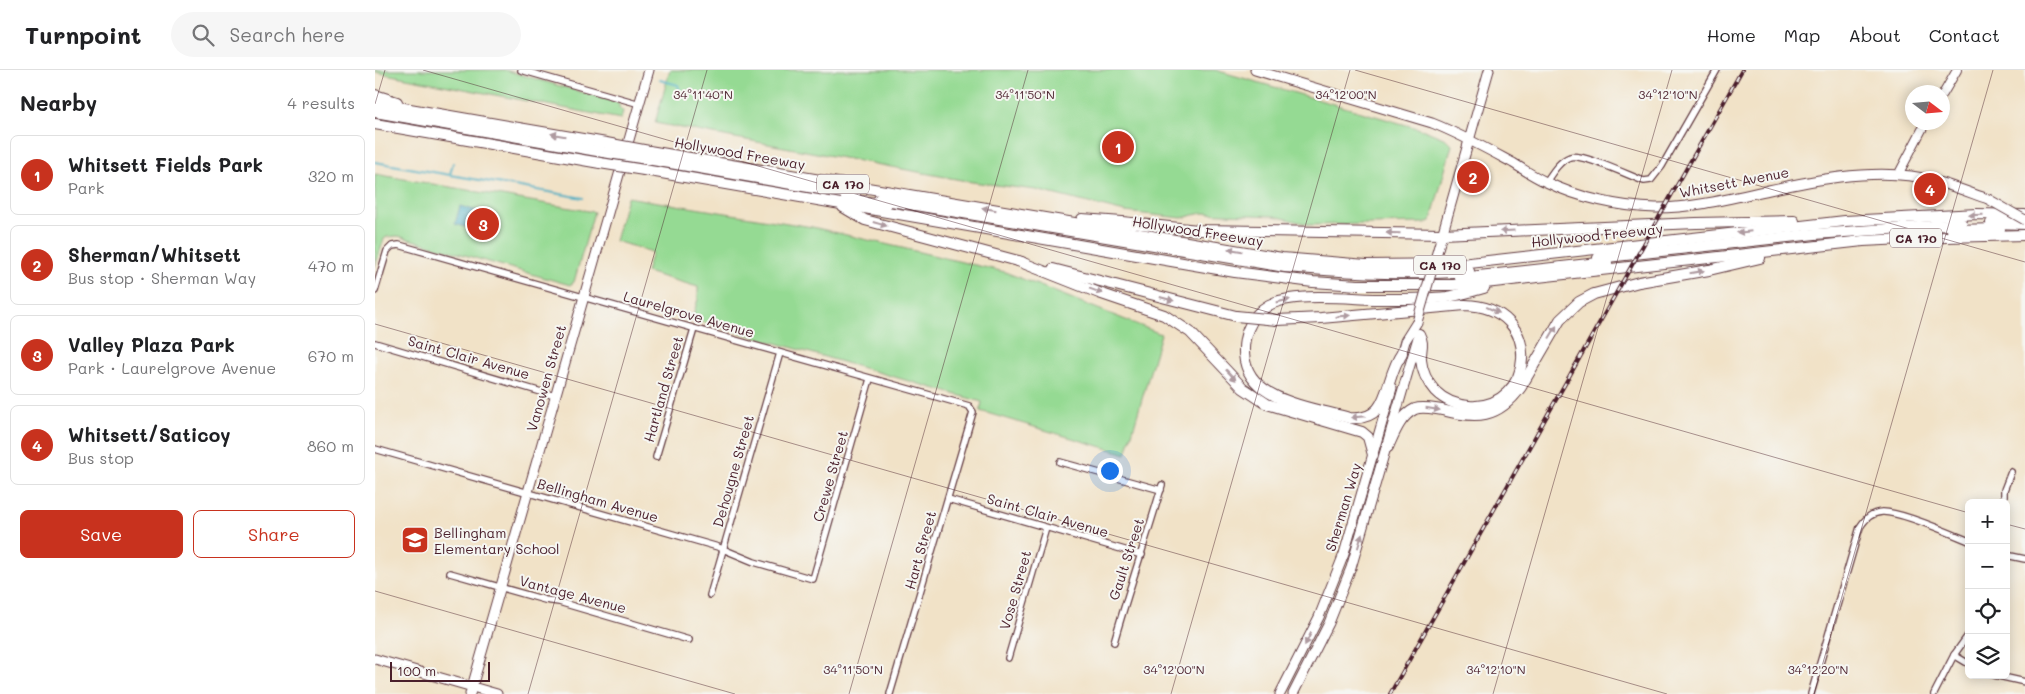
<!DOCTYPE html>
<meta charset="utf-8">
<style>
:root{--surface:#fff;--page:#f6f6f6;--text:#202124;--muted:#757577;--line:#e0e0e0;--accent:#c8321e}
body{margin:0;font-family:Mali,sans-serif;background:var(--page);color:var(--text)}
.controls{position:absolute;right:15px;bottom:15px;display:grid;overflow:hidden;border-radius:8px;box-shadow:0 2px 12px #0003}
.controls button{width:45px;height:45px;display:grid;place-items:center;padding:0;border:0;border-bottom:1px solid var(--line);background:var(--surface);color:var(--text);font:25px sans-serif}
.compass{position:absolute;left:1530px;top:15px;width:45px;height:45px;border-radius:50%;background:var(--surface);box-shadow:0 2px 12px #0003;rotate:106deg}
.scale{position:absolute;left:15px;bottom:12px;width:100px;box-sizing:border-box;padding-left:5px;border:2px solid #4a1f2b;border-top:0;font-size:14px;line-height:18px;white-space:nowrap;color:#4a1f2b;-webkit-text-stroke:4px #f6f6f2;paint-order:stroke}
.you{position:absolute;left:734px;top:400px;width:18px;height:18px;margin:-12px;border:4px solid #fff;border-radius:50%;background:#1a73e8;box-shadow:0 0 0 8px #1a73e833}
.badge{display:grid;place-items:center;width:32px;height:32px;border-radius:50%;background:var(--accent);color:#fff;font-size:16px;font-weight:700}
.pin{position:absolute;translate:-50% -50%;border:2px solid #fff;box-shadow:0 1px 5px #0006}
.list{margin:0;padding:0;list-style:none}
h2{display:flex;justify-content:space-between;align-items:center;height:65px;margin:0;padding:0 20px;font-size:21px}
h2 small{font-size:16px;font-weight:400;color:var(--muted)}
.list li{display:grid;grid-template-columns:32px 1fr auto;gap:15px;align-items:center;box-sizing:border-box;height:80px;margin:0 10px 10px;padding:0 10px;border:1px solid var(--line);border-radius:8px}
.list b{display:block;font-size:19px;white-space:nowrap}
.list p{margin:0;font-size:16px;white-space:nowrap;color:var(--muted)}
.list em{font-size:16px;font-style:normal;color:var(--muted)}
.actions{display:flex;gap:10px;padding:15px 20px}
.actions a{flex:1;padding:11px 0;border:1px solid var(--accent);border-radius:8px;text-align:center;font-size:18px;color:var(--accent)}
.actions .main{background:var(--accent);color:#fff}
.icon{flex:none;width:28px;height:28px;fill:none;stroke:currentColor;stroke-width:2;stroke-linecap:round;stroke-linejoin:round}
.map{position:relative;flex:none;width:1650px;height:624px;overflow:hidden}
header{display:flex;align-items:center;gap:30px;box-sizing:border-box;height:70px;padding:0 25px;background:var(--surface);border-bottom:1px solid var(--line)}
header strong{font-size:24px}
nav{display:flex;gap:28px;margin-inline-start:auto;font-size:18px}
.search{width:350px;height:45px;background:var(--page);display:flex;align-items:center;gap:12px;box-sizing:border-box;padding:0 18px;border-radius:28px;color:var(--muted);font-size:19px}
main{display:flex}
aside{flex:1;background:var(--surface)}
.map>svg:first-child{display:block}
</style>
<header>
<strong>Turnpoint</strong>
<div class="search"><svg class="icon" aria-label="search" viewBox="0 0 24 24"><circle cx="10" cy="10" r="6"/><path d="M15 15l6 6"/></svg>Search here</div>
<nav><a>Home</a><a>Map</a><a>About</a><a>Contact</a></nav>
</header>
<main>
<aside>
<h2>Nearby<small>4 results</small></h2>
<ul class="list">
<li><span class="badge">1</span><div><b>Whitsett Fields Park</b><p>Park</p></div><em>320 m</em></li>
<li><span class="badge">2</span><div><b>Sherman/Whitsett</b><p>Bus stop · Sherman Way</p></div><em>470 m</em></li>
<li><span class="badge">3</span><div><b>Valley Plaza Park</b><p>Park · Laurelgrove Avenue</p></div><em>670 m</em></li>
<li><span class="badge">4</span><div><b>Whitsett/Saticoy</b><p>Bus stop</p></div><em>860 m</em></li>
</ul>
<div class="actions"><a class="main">Save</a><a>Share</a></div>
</aside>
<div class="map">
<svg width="1650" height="624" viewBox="0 0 1650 624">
<rect width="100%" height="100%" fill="#f6f6f2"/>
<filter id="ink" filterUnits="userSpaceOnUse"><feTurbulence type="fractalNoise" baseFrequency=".02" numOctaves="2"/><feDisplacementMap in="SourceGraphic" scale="10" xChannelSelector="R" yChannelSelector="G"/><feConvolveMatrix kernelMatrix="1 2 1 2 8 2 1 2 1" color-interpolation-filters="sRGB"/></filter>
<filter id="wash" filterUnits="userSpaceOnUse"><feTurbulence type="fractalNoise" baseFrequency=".0096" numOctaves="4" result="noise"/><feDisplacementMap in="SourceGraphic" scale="20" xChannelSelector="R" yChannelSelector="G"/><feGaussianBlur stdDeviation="1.12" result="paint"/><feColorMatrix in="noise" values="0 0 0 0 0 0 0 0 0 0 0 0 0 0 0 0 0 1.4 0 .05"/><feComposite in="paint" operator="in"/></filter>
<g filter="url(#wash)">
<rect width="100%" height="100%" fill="#f1e2c7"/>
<g fill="#95da93" stroke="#707c5f">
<path d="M0,0H130L244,33V37L248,41L246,49L0,2Z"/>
<path d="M295,0H840L1049,60L1071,69L1077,75L1056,150L1052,153L936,155L899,146L827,143L807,148L750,142L661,120L597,112L280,53Z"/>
<path d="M0,104L219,142L199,212L195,215L23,166L12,167L9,169L0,197Z"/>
<path d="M252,127L437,157L630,202L786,264L751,384L605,341L607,332L317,249L323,229V217L271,202L277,182L240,171Z"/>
</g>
<path fill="#44adc3" stroke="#476677" d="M85,136L120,146L115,164L80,154Z"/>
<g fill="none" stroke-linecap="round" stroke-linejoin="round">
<g stroke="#44adc3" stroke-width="2">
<path d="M285,10L303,15L306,24"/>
<path d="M0,92L208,128"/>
<path d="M75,105L78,93"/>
</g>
</g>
</g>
<g filter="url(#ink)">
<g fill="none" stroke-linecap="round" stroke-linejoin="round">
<g stroke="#633c42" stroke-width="8">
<g id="minor">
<path d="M146,0L265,34"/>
<path d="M1171,112C1177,103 1184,91 1195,87C1207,83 1255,106 1269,111L1276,110L1287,96L1342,0"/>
<path d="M0,221L12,181L17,176L24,175L594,336L598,342L515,624"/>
<path d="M0,273L180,326"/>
<path d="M0,379L343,477L379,492L438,509L495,309"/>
<path d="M281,387L319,259"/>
<path d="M685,392L786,420"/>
<path d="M573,429L767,485"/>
<path d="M1629,433V420L1636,402"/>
<path d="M1631,485L1650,489"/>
<path d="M75,503L170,530L184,532L314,570"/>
<path d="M335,525L405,283"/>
<path d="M739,572C754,519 772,467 787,415"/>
<path d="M1579,585L1594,594"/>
<path d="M633,588L671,458"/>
<path d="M1619,605L1650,612"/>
<path d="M1436,624L1485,457C1491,448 1496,443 1507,442C1525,441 1575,463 1594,471"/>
<path d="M1559,624L1579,585L1594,564"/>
</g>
</g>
<g stroke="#633c42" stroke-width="10">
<g id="tertiary">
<path d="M1568,24L1582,0"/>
<path d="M1523,105L1551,52"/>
</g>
</g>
<g stroke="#633c42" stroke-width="11">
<g id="secondary">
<path d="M880,0L1057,53C1085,64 1112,79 1138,93C1149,100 1160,107 1171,112C1204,128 1245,137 1281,138C1319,138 1357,128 1394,120C1439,110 1490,100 1536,106C1563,110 1587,120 1613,129"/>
<path d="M95,624L274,0"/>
</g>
</g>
<g stroke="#633c42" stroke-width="11">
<g id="primary">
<path d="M1066,169L1114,0"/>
<path d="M1025,289L1030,271L1042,252"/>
<path d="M0,589L122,624"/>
<path d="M905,624L944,547L969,484L1017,318"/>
<path d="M918,624L954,553L976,498L1044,264"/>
</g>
</g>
<g stroke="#633c42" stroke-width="12">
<g id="motorway">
<path d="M0,25L22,32"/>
<path d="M0,33L231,73"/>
<path d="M0,42L228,82"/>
<path d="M0,54L225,93"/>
<path d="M274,81L907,188L991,195L1086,194L1470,151L1602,144L1650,145"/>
<path d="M272,89L480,125"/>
<path d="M269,100L860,202L938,212L983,215H1077L1110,213L1488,171L1571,167L1650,165"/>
<path d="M471,128L511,135"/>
<path d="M504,129L910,197C972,202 1032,206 1094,201"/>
<path d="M468,137L490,150L647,192"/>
<path d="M707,149L747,152L823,160L1067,164L1321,153L1419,151"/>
<path d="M1616,153L1650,154"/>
<path d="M1577,160L1625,159"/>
<path d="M1223,188L1440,164L1587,154"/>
<path d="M643,191L724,223L789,245L815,262L868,318L892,334L987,362L993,367L998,385"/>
<path d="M678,199L861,246"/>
<path d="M1085,208L1232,192"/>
<path d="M902,250L946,248L1090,235C1172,237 1159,341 1094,336C1082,335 1069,330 1060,321C1053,313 1047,301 1046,290C1045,279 1050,275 1044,264"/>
<path d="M1027,283C1008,309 1017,352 974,348C940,338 878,332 870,291C866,270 874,246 894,235C919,221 985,230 1015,229C1034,229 1053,229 1072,227C1084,225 1097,221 1109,218"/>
<path d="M1013,377C1019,364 1025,346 1040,339C1048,336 1059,339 1067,340C1101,349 1123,349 1146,317L1185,250L1204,232L1219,224L1264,212L1334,200L1385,188"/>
</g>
</g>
<use href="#minor" stroke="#fff" stroke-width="5.5"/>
<use href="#tertiary" stroke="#fff" stroke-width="8"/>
<use href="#secondary" stroke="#fff" stroke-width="9"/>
<use href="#primary" stroke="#fff" stroke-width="9"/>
<use href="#motorway" stroke="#fff" stroke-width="10"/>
<g stroke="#4a1f2b" stroke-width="4">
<path id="rail" d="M1015,624L1367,0"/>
</g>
<use href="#rail" stroke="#f6f6f2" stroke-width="2" stroke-dasharray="5.5" stroke-linecap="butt"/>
<g stroke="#633c42" stroke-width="11" stroke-linecap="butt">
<path id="secondary-bridge" d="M1613,129L1650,150"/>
</g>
<g stroke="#633c42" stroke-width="11" stroke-linecap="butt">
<path id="primary-bridge" d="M1042,252L1065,172"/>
</g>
<g stroke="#633c42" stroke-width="12" stroke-linecap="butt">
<g id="motorway-bridge">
<path d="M231,73L274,81"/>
<path d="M228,82L272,89"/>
<path d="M225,93L269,100"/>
<path d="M861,246L902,250"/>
</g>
</g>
<use href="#secondary-bridge" stroke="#fff" stroke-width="9"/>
<use href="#primary-bridge" stroke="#fff" stroke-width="9"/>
<use href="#motorway-bridge" stroke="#fff" stroke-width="10"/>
</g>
<defs><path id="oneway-solid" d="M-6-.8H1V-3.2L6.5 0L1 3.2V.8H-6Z" transform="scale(1.25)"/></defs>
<g fill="#ae9aa0">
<use href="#oneway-solid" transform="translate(183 65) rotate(-170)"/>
<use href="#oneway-solid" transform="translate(614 139) rotate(-170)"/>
<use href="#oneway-solid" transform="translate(1601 145) rotate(179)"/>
<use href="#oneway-solid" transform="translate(505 154) rotate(16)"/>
<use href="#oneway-solid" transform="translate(1132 161) rotate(177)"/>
<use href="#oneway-solid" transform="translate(1369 162) rotate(174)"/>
<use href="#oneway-solid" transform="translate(1018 163) rotate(-179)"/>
<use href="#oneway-solid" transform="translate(860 180) rotate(-171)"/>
<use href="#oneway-solid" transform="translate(1322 202) rotate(-10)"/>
<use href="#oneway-solid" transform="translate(721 221) rotate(20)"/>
<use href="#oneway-solid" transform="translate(792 229) rotate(15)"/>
<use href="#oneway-solid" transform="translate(908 231) rotate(-12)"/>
<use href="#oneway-solid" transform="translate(1118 240) rotate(25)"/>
<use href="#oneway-solid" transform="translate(968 246) rotate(-6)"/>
<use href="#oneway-solid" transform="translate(1178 262) rotate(-59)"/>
<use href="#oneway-solid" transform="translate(856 305) rotate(47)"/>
<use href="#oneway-solid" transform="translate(1058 339) rotate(9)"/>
<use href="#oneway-solid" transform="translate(983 347) rotate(175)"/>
<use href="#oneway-solid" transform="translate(985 471) rotate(-73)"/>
<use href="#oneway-solid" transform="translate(933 569) rotate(117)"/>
</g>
</g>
<path fill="none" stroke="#4a1f2b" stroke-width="1" stroke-opacity="0.45" d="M48,0L1594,443M980,0L1650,192M0,34L10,0M0,254L1292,624M1631,454L1650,459M0,521L360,624M153,624L332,0M474,624L653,0M796,624L975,0M1118,624L1297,0M1439,624L1618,0"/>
<defs>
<g id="school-square" transform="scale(1.4375)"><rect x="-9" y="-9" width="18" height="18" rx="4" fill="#c8321e" stroke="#f6f6f2"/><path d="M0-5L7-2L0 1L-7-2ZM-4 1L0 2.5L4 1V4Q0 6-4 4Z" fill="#fff"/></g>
</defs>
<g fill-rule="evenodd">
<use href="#school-square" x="40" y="470"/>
</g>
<g text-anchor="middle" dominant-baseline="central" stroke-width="4" stroke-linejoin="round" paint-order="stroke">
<g fill="#f6f6f2" stroke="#7e6067" stroke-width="1">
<rect x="442" y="104.5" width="52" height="19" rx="4"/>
<rect x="1515" y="158.5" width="52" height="19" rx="4"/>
<rect x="1039" y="185.5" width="52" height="19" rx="4"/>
</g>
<g font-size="12" font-weight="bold" fill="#4a1f2b">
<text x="468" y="114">CA 170</text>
<text x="1541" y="168">CA 170</text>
<text x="1065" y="195">CA 170</text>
</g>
<g font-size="14" fill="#4a1f2b" stroke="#f6f6f2">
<text transform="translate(365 83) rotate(10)">Hollywood Freeway</text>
<text transform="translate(1359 112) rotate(-11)">Whitsett Avenue</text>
<text transform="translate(823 161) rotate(9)">Hollywood Freeway</text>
<text transform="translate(1222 165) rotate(-6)">Hollywood Freeway</text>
<text transform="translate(314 244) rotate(16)">Laurelgrove Avenue</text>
<text transform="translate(94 287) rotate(16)">Saint Clair Avenue</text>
<text transform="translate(171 308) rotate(-74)">Vanowen Street</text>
<text transform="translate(288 319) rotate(-74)">Hartland Street</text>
<text transform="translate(358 401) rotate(-74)">Dehougne Street</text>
<text transform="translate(455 406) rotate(-74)">Crewe Street</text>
<text transform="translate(223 430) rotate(16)">Bellingham Avenue</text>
<text transform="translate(968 437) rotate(-73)">Sherman Way</text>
<text transform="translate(673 445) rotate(16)">Saint Clair Avenue</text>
<text transform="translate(545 480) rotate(-74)">Hart Street</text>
<text transform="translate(751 489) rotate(-72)">Gault Street</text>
<text transform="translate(640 520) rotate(-74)">Vose Street</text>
<text transform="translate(198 524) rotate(15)">Vantage Avenue</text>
</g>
<g font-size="14" fill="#4a1f2b" stroke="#f6f6f2" text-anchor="start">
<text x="59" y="462">Bellingham<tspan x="59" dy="16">Elementary School</tspan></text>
</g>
</g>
<g font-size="12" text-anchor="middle" fill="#4a1f2b" stroke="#f6f6f2" stroke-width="4" stroke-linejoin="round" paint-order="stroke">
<text x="328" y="29">34°11'40"N</text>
<text x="650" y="29">34°11'50"N</text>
<text x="971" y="29">34°12'00"N</text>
<text x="1293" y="29">34°12'10"N</text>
<text x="799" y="604">34°12'00"N</text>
<text x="1121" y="604">34°12'10"N</text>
<text x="1443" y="604">34°12'20"N</text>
<text x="478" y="604">34°11'50"N</text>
</g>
</svg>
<div class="controls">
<button>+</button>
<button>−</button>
<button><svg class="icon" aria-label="locate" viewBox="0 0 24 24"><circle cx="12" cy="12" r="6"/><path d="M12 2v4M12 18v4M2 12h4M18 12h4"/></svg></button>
<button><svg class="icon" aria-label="layers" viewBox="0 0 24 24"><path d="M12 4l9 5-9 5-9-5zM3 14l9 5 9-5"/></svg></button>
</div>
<svg class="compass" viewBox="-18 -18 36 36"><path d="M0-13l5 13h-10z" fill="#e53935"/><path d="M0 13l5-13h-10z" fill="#757577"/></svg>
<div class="scale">100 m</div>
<div class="you"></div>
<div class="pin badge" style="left:743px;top:77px">1</div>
<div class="pin badge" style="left:1098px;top:107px">2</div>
<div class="pin badge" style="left:108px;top:154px">3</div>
<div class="pin badge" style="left:1555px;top:119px">4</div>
</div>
</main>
